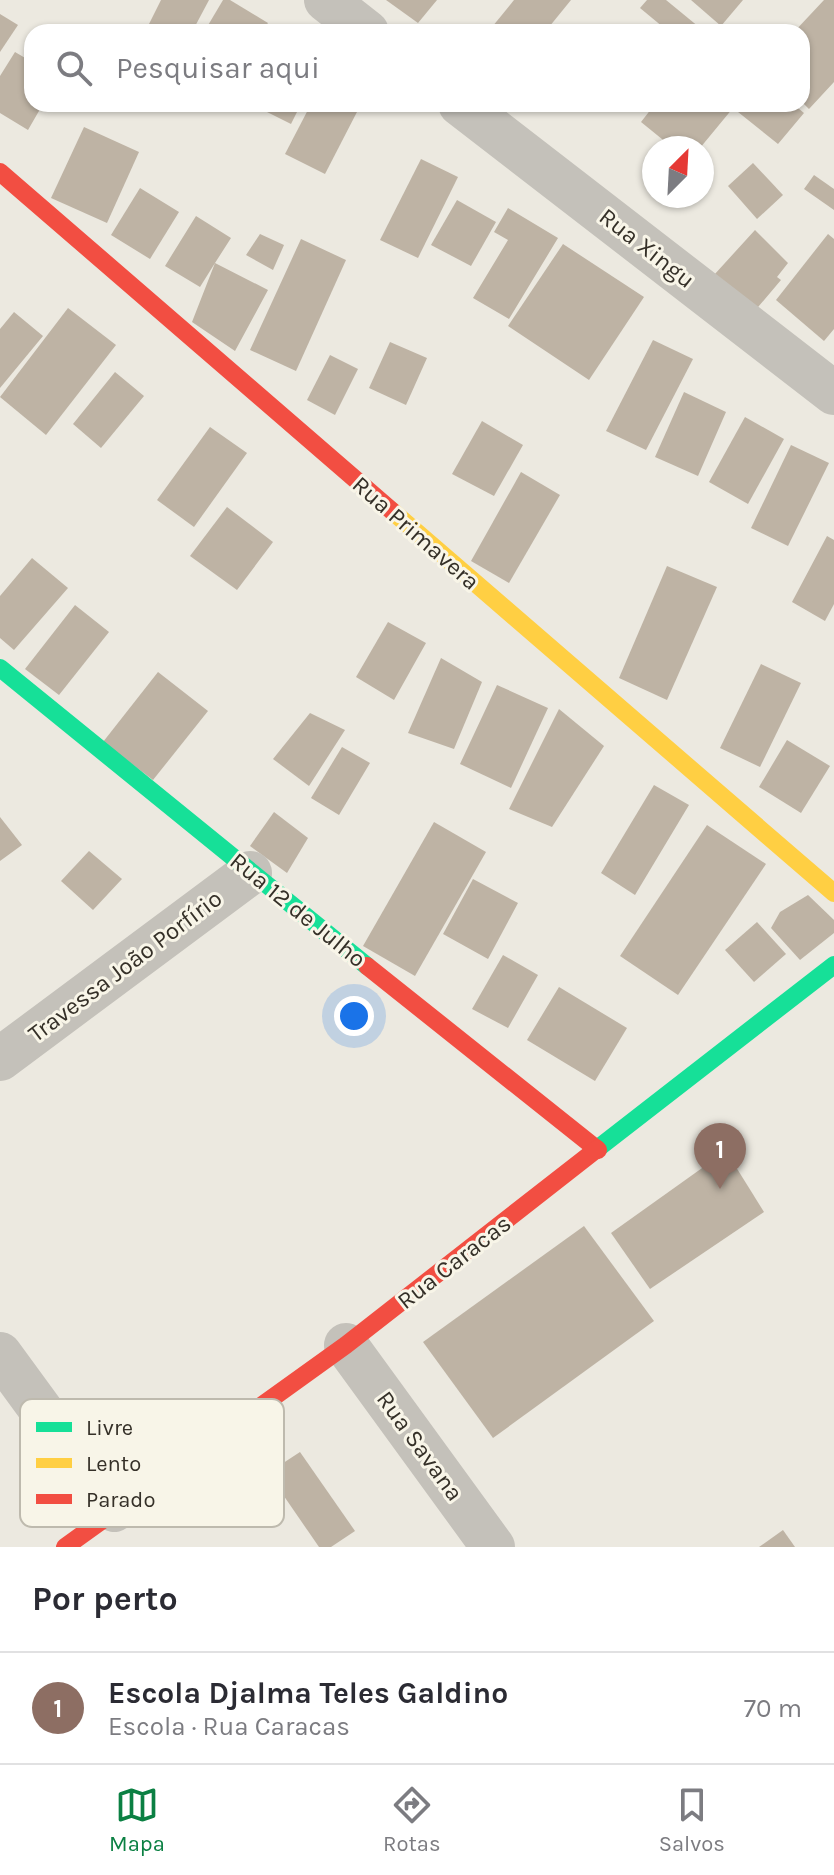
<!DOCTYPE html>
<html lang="pt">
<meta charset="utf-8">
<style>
:root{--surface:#fff;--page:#f2f2f3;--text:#2b2b33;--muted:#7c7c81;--line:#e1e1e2;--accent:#0b8043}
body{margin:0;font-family:Karla,sans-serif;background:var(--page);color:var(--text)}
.compass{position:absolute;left:642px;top:136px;width:72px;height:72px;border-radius:50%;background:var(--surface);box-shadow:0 2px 6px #0004;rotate:24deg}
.you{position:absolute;left:354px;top:1016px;width:28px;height:28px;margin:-20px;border:6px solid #fff;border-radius:50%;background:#1a73e8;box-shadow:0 0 0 12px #1a73e833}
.badge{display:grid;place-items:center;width:52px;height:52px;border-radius:50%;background:var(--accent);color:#fff;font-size:26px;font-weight:700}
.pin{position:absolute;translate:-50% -66px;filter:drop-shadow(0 2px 4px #0008)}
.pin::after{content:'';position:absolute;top:42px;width:28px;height:24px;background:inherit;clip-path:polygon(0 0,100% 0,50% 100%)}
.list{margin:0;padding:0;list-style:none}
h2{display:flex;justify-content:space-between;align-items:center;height:104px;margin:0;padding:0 32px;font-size:34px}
h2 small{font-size:26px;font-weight:400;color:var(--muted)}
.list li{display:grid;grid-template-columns:52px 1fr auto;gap:24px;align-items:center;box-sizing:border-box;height:112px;padding:0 32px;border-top:2px solid var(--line)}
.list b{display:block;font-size:30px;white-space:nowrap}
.list p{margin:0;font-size:26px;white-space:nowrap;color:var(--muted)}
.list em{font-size:26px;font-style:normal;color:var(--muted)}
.icon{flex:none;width:44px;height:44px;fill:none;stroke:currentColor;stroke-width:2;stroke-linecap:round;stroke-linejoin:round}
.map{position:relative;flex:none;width:834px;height:1547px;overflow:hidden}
.search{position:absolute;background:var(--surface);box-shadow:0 2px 6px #0004;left:24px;right:24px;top:24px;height:88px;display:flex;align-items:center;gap:20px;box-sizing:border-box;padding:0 28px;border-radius:24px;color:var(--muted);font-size:30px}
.sheet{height:216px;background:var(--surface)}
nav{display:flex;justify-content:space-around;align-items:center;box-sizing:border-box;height:112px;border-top:2px solid var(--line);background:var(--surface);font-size:22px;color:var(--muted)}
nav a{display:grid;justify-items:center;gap:4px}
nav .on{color:var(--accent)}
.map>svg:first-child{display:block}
</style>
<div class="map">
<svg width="834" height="1547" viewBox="0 0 834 1547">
<rect width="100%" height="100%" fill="#ece9e0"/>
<g fill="#beb3a4">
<path d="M161,0H209L192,32H145Z"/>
<path d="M223,0H230L268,23L262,32H204Z"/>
<path d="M386,0H437L418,23Z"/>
<path d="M514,0H571L545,32H488Z"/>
<path d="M647,0H666L705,32H669L640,8Z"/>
<path d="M691,0H743L721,26Z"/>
<path d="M824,0H834V82L809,109L802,102V32H794Z"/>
<path d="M0,14L18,25L0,52Z"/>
<path d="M15,52L32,62V104H43L28,130L0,113V76Z"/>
<path d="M251,104H301L291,124Z"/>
<path d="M311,104H346L358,110L325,174L285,154Z"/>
<path d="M655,104H793L804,113L778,144L733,108L700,148H673L641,122Z"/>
<path d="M84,127L139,152L107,223L51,198Z"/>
<path d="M421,159L458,177L418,258L380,240Z"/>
<path d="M753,163L783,195L757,219L728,186Z"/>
<path d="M814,175L834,189V210L804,189Z"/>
<path d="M140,188L179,212L150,259L111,235Z"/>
<path d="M457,200L496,222L471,266L431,245Z"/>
<path d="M508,208L558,238L509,319L473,298L508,240L494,232Z"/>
<path d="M196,216L231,238L215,263L268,290L235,351L192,322L215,263L200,287L165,266Z"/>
<path d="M755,230L788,263L777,277L781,280L753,313L714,275Z"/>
<path d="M260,234L284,245L273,270L246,255Z"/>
<path d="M828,234L834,239V329L824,341L776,300Z"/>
<path d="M301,239L346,260L296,371L250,350Z"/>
<path d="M563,244L644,297L589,380L508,326Z"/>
<path d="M68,308L116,345L46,435L0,397Z"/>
<path d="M14,312L43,336L0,388V329Z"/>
<path d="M653,340L693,359L646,450L606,431Z"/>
<path d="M390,342L427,358L406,405L369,388Z"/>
<path d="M330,355L358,369L335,415L307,400Z"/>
<path d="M115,372L144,396L101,448L73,424Z"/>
<path d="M684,392L726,412L698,476L655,457Z"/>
<path d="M745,417L784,439L748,504L709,482Z"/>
<path d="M482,421L523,445L494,496L452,474Z"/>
<path d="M210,427L247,453L194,527L157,500Z"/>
<path d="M791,445L829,463L788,546L751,528Z"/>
<path d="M521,472L560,495L509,583L471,561Z"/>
<path d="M227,507L273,542L237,590L190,556Z"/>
<path d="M827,536L834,540V604L825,621L792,602Z"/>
<path d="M32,558L68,588L14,650L0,638V596Z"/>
<path d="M667,566L717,587L667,700L619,678Z"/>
<path d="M75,605L109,632L59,695L25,669Z"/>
<path d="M388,622L426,643L394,700L356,677Z"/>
<path d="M441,658L482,682L454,749L408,733Z"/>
<path d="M761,664L801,683L760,767L720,748Z"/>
<path d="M158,672L208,711L153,780L103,742Z"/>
<path d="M497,685L548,708L511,788L460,764Z"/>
<path d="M559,709L604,746L552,827L509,809Z"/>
<path d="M310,713L345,730L309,786L273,759Z"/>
<path d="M787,740L830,766L801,813L759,787Z"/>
<path d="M342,747L370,763L339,815L311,798Z"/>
<path d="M654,785L689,805L635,895L601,873Z"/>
<path d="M274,812L308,838L287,873L250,846Z"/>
<path d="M0,817L22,845L0,861Z"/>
<path d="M434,822L486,852L415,976L363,946Z"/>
<path d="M707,825L766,864L678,995L620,956Z"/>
<path d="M89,851L122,879L93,910L61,881Z"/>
<path d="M473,879L518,903L488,959L443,934Z"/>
<path d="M808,895L834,920V933L800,960L771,928L780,912Z"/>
<path d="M757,922L786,954L754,982L725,950Z"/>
<path d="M503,955L538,975L508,1028L472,1009Z"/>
<path d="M559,987L627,1028L595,1081L527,1040Z"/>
<path d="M726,1151L764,1212L650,1289L611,1233Z"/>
<path d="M584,1226L654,1321L493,1438L423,1342Z"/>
<path d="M300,1452L355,1531L331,1547H319L268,1473Z"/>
<path d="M783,1530L795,1547H759Z"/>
</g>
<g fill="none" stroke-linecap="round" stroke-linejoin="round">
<g stroke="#c4c1ba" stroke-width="44">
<path d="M326,0L367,32"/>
<path d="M460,104L834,393"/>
<path d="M0,1059L250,873"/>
<path d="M346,1345L493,1547"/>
<path d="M0,1354L114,1510"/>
</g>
<g stroke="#16e098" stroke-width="18">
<path d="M0,668L367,966"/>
<path d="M597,1149L834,965"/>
</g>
<path stroke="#ffcf43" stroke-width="18" d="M392,511L834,893"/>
<g stroke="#f24e42" stroke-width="18">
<path d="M0,172L392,511"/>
<path d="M367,966L598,1150"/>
<path d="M65,1547L346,1345L597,1149"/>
</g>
</g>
<g text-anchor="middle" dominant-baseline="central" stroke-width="6" stroke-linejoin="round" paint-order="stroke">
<g font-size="24" fill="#353028" stroke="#f8f5e8">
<text transform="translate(647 248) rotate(38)">Rua Xingu</text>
<text transform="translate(416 533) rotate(41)">Rua Primavera</text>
<text transform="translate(298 910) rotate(39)">Rua 12 de Julho</text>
<text transform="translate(125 966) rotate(-37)">Travessa João Porfírio</text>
<text transform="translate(454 1262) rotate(-38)">Rua Caracas</text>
<text transform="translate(420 1446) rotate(54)">Rua Savana</text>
</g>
</g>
<rect x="20" y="1399" width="264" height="128" rx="12" fill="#f8f5e8" stroke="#bebaae" stroke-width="2"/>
<rect x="36" y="1422" width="36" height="10" fill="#16e098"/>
<rect x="36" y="1458" width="36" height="10" fill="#ffcf43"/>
<rect x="36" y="1494" width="36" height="10" fill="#f24e42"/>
<g font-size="22" fill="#353028">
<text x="86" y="1435">Livre</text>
<text x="86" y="1471">Lento</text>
<text x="86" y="1507">Parado</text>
</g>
</svg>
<svg class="compass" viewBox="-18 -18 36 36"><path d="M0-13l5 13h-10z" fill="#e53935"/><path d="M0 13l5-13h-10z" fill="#7c7c81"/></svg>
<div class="you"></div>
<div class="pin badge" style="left:720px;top:1189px;background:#8d6e63">1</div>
<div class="search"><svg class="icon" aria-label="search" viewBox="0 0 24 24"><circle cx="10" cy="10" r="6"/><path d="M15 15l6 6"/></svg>Pesquisar aqui</div>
</div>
<section class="sheet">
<h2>Por perto<small></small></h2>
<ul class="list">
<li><span class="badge" style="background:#8d6e63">1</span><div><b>Escola Djalma Teles Galdino</b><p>Escola · Rua Caracas</p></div><em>70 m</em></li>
</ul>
</section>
<nav>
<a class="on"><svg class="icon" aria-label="map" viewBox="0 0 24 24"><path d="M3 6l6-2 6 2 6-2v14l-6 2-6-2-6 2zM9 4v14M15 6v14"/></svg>Mapa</a>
<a><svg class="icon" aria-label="directions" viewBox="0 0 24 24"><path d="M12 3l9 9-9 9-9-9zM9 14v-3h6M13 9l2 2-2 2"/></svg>Rotas</a>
<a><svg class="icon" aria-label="saved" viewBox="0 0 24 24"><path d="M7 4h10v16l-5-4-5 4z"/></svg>Salvos</a>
</nav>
